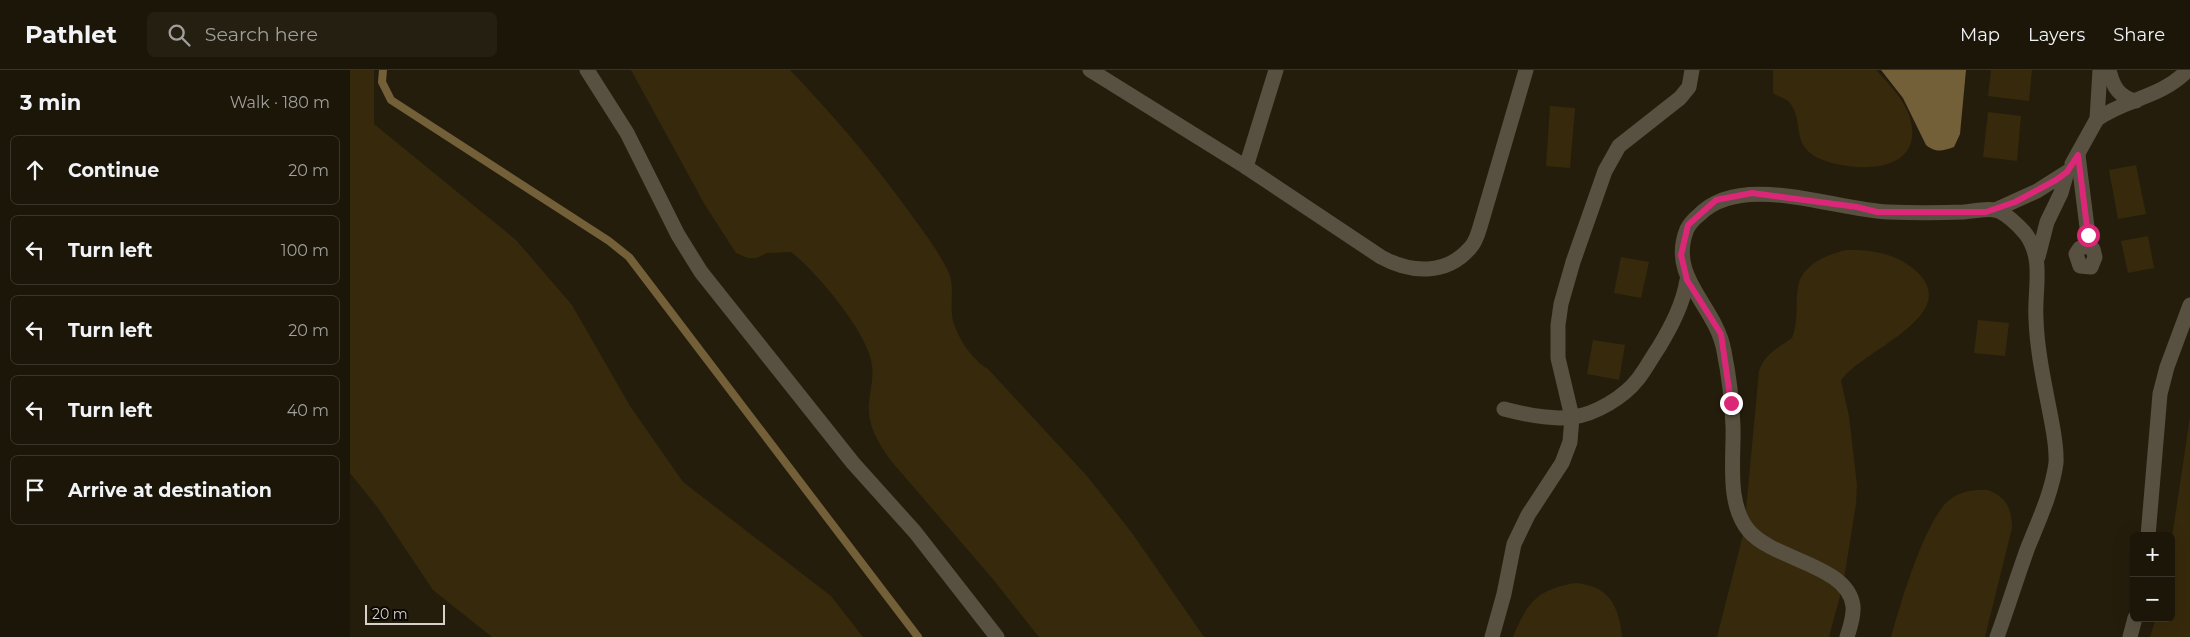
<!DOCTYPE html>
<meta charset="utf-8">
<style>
:root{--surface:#1c1609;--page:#251f12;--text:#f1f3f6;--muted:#a09f9c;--line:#3a352a}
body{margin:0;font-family:Montserrat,sans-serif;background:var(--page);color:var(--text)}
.controls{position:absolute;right:15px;bottom:15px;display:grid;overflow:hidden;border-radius:8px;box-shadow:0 5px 20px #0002}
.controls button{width:45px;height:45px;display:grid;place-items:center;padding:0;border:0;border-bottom:1px solid var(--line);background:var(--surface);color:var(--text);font:25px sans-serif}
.scale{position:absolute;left:15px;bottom:12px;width:80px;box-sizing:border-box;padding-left:5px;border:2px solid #d7d1c7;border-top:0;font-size:14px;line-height:18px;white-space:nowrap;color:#d7d1c7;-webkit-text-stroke:4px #0b0803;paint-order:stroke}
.stop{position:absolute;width:15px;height:15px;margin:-11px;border:4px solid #db2777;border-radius:50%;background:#fff}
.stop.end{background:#db2777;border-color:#fff;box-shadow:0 1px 5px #0008}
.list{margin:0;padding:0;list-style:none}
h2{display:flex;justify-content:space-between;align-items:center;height:65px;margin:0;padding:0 20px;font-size:21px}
h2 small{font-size:16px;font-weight:400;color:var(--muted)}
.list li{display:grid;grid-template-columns:32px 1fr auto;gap:15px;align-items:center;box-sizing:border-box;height:70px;margin:0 10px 10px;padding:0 10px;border:1px solid var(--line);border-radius:8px}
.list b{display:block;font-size:19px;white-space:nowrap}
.list em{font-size:16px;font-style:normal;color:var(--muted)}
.icon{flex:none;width:28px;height:28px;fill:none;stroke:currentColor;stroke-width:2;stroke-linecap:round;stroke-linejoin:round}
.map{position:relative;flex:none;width:1840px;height:567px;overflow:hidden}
header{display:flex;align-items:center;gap:30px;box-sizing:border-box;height:70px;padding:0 25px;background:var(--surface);border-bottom:1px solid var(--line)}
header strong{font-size:24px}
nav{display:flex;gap:28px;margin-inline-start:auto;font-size:18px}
.search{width:350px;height:45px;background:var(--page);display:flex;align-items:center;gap:12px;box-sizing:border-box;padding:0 18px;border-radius:8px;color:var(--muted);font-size:19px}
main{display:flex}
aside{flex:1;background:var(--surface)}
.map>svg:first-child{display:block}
</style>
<header>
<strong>Pathlet</strong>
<div class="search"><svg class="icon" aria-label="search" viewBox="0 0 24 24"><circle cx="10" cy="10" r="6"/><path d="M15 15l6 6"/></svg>Search here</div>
<nav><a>Map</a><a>Layers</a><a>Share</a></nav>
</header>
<main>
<aside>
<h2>3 min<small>Walk · 180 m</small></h2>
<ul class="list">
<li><svg class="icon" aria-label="ahead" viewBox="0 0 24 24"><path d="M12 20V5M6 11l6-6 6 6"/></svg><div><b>Continue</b></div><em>20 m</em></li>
<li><svg class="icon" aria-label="left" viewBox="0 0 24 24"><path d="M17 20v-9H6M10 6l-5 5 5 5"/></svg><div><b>Turn left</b></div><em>100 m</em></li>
<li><svg class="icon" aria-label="left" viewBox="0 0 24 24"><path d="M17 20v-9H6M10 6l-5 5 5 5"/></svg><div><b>Turn left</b></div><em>20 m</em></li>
<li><svg class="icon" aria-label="left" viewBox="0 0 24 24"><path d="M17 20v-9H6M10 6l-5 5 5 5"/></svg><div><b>Turn left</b></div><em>40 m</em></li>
<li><svg class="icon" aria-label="arrive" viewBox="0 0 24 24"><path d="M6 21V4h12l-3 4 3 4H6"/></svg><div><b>Arrive at destination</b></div></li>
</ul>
</aside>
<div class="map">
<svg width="1840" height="567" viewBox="0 0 1840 567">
<rect width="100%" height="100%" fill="#251d0c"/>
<g fill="#37290b">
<path d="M0,0H24V54L166,170L222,235L280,336L333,412L481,526L513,567H142L83,520L28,438L0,403Z"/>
<path d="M281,0H440C482,44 521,89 557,139C571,158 586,177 597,199C606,215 599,233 603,251C608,268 622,290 638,299L737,406L782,463L854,567H689L642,508L542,392C529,374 517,356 519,333C520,320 524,308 522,295C519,264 466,201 441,182L417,183L407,188H398L386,183L355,135Z"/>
<path d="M1423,0H1526C1541,16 1560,35 1562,58C1567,107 1496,101 1468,88C1440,74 1455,51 1439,32C1436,28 1428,27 1423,23Z"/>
<path d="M1641,0H1682L1679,31L1638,26Z"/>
<path d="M1200,36L1225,38L1220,98L1196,96Z"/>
<path d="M1638,42L1671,46L1667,91L1633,87Z"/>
<path d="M1786,95L1796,144L1768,149L1759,100Z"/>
<path d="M1798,166L1804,198L1778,203L1771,171Z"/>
<path d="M1496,180C1522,179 1548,184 1567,202C1614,246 1508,282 1491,311L1499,346L1507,415L1506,434L1493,515L1479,567H1367L1394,461L1409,301C1415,283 1427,279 1442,268C1449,251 1445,234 1448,217C1452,194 1477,185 1496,180Z"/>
<path d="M1271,187L1299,192L1291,228L1264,223Z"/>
<path d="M1628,250L1659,253L1655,286L1624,283Z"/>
<path d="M1243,270L1275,275L1269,310L1237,304Z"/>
<path d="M1840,347V567H1800L1806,548H1821V474Z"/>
<path d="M1637,420C1656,426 1662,439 1662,458L1635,567H1541C1550,534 1574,454 1597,432C1608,422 1623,419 1637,420Z"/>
<path d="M1226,513C1259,516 1269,536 1272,567H1163C1177,532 1188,519 1226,513Z"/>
</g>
<path fill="#735f38" d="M1531,0H1616L1610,64L1604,77C1592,81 1586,83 1576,75L1553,28Z"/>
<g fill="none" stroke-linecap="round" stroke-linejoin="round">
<path stroke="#735f38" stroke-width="8" d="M33,0L32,12L41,30L259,171L279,187L568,567"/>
<g stroke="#585040" stroke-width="15">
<path d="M237,0L277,63L328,165L351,202L503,393L565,462L647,567"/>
<path d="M740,0L896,97L1031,187C1060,203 1096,206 1120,178C1125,173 1128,164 1130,157L1176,0"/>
<path d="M1759,0C1763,17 1769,27 1786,31"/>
<path d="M1747,49C1777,28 1811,28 1838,0"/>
<path d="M1728,85L1738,165V176L1730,178L1726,184L1730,196L1741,197L1745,187L1743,179L1738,176"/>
<path d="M1722,94L1747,49L1750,0"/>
<path d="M896,97L926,0"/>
<path d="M1645,140L1687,121L1717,102L1711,123L1697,152L1688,187"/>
<path d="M1154,339C1173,344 1203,350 1223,347C1246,344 1274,327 1288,309C1296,299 1302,287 1309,277C1322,255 1333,234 1337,210"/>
<path d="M1798,466L1810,324L1817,297L1840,235"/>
<path d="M1142,567L1154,524L1164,474L1178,445L1212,393L1220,372L1222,347L1208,288V255L1211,234L1223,192L1255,101L1269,76L1330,28L1339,17L1342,0"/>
<path d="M1497,567C1500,557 1504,547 1503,536C1498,495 1424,490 1399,461C1376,434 1384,389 1383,356C1382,331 1379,306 1374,281C1366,235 1317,208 1337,159C1340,153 1344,149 1349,145C1391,101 1484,140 1538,142C1563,143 1588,143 1614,142C1623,141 1637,138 1645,140C1655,142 1669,156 1675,163C1695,189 1684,219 1686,249C1687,280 1694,312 1700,343C1703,359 1707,376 1706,393C1702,422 1689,450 1678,477C1667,507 1658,537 1647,567"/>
<path d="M1780,567L1785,548"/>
</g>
</g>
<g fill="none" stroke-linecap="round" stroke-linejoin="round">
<path stroke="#db2777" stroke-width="6" d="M1381,333L1371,264L1337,210L1331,185L1338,155L1366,130L1402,123L1507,137L1527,142H1636L1665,132L1706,110L1717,102L1728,85L1738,165"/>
</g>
</svg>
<div class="controls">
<button>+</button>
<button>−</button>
</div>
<div class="scale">20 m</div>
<div class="stop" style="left:1738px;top:165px"></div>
<div class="stop end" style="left:1381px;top:333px"></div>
</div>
</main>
